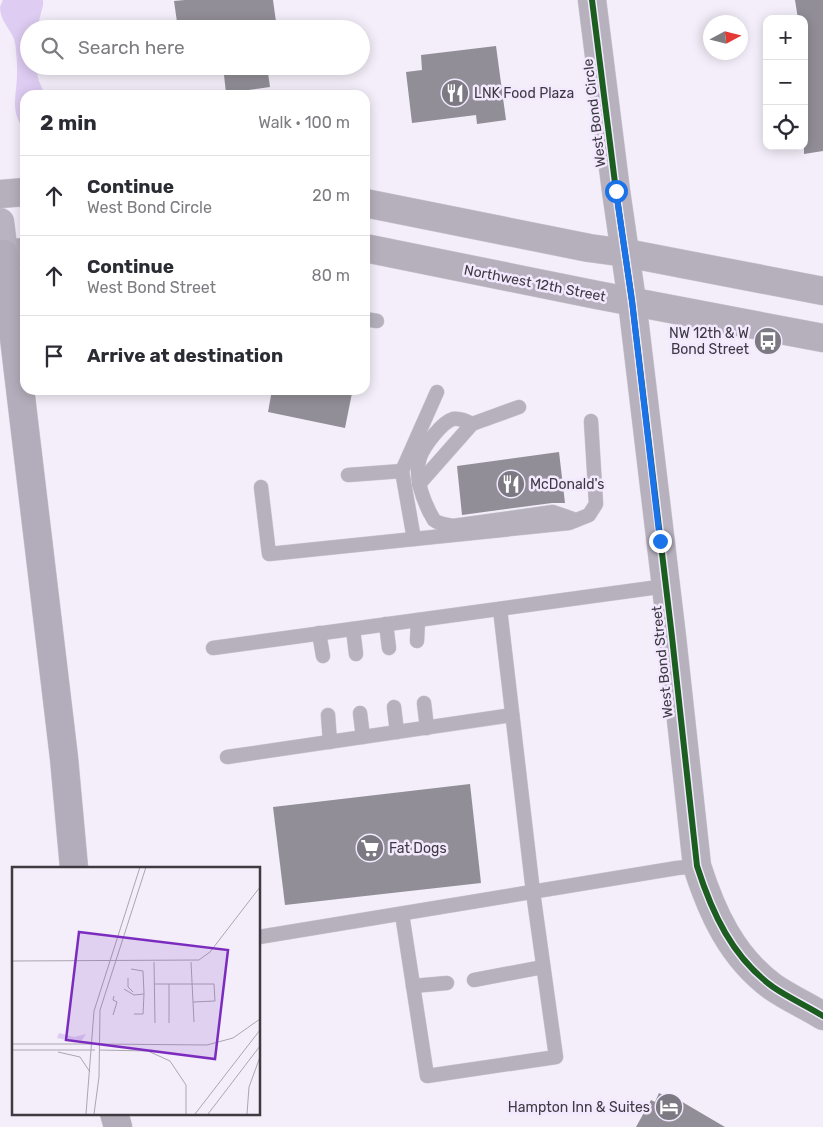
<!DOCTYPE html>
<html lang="en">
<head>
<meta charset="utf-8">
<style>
	body { margin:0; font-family:Rubik,sans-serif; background:#f2f2f3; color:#2b2b33 }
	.controls { position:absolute; right:15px; top:15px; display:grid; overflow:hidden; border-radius:10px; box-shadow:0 2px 12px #0003 }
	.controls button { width:45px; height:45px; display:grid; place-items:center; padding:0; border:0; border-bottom:1px solid #e1e1e2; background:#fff; color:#2b2b33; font:25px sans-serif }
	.compass { position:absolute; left:703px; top:15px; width:45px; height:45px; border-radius:50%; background:#fff; box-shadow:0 2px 12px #0003; rotate:83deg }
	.stop { position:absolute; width:15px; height:15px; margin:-11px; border:4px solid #1a73e8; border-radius:50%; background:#fff }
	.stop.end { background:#1a73e8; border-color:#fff; box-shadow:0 1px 5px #0008 }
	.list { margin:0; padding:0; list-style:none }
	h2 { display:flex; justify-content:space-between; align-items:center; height:65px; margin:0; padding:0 20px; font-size:21px }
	h2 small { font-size:16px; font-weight:400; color:#7c7c81 }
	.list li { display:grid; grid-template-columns:32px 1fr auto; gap:15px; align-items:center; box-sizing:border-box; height:80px; padding:0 20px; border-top:1px solid #e1e1e2 }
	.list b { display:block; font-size:19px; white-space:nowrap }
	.list p { margin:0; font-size:16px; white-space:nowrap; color:#7c7c81 }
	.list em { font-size:16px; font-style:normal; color:#7c7c81 }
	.icon { flex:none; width:28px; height:28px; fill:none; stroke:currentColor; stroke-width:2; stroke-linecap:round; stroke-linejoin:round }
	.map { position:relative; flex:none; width:823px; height:1127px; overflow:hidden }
	.search { position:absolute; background:#fff; box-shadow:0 2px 12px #0003; left:20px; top:20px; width:350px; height:55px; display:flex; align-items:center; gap:12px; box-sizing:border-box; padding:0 18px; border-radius:28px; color:#7c7c81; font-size:19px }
	.panel { position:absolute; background:#fff; box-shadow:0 2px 12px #0003; left:20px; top:90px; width:350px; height:305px; border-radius:15px }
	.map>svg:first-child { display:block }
</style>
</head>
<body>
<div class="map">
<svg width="823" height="1127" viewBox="0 0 823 1127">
	<rect width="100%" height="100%" fill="#f3eef9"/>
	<!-- green -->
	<path fill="#deccf2" d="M3 0H43V5L37 29H29V66H35L39 81 45 95H25V130C9 112 17 95 17 74 17 66 17 58 16 51 16 47 15 43 14 39 10 29 0 20 0 7 1 5 2 2 3 0Z"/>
	<!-- building -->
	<g fill="#928e97">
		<polygon points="185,0 273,0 277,29 178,29 174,1"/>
		<polygon points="795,0 823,0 823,151 804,154 804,19 798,19"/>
		<polygon points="496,46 506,120 477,124 476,115 412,123 406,72 422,70 421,55"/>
		<polygon points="223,66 267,66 270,87 226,93"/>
		<polygon points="272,390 337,390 352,393 345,428 268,412"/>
		<polygon points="559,452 565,503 552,503 462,515 457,466"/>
		<polygon points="470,784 481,883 285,905 273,807"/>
		<polygon points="659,1093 665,1096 667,1093 725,1127 636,1127 651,1100 655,1102"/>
	</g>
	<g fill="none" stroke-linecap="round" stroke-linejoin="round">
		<defs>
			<g id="lane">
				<polyline points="365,319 377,321"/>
				<polyline points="437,392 402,471 414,539 569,523 589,515 596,504 591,421"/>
				<path d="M519 407 472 424C466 421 460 418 453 419 442 422 424 446 420 457 414 475 422 497 430 513 431 514 433 519 434 520 439 524 447 525 453 526L553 512 576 520"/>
				<polyline points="348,475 402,471"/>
				<polyline points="419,484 472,424"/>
				<polyline points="261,487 269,554 414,539"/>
				<polyline points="386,624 389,648"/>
				<polyline points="353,629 356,654"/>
				<polyline points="319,633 323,656"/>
				<polyline points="417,641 418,620"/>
				<polyline points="213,648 666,586"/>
				<polyline points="424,703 427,728"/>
				<polyline points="394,707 397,732"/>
				<polyline points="360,713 363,737"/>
				<polyline points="328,715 330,742"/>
				<polyline points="227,757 512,715"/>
				<polyline points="402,914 427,1076 556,1057 533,892 500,609"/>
				<polyline points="259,937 677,868 697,866"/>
				<polyline points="474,980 543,967"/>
				<polyline points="413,986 447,983"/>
			</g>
			<path id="street" d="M592 0 616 191 632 301 672 637 697 866C712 913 732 957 773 987 789 998 807 1006 823 1016"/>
			<g id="secondary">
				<polyline points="0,194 25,192"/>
				<polyline points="365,203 589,248 626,253 823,291"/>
				<polyline points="365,248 597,295 823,338"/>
				<polyline points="4,254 25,252"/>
			</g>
			<polyline id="primary" points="0,222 4,254 0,255"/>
			<g id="highway">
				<polyline points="4,254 64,758 74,868"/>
				<polyline points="114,1113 118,1127"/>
			</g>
		</defs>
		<!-- lane casing -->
		<use href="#lane" stroke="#cfcbd4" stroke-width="15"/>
		<!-- street casing -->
		<use href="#street" stroke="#cfcbd4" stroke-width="29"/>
		<!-- secondary casing -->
		<use href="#secondary" stroke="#cfcbd4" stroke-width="29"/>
		<!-- primary casing -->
		<use href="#primary" stroke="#cfcbd4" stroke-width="29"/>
		<!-- highway casing -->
		<use href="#highway" stroke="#cfcbd4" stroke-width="29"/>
		<!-- lane -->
		<use href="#lane" stroke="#b6b1bd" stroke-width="14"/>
		<!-- street -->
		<use href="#street" stroke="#b6b1bd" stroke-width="28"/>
		<!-- secondary -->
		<use href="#secondary" stroke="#b6b0bd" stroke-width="28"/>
		<!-- primary -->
		<use href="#primary" stroke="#b9b2c0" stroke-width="28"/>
		<!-- highway -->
		<use href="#highway" stroke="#b3adbb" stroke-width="28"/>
		<defs>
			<path id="cycleway" d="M592 0 616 191 632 301 672 637 697 866C712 913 732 957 773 987 789 998 807 1006 823 1016"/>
		</defs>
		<!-- cycleway casing -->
		<use href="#cycleway" stroke="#f3e9fe" stroke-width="9"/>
		<!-- cycleway -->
		<use href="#cycleway" stroke="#1b5e20" stroke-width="6"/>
	</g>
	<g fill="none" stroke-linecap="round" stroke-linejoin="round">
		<!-- route -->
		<polyline stroke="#1a73e8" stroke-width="6" points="616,191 632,301 660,541"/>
	</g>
	<!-- icons -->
	<defs>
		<symbol id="restaurant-disc" viewBox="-11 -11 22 22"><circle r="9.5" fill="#7d7982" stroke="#f3e9fe"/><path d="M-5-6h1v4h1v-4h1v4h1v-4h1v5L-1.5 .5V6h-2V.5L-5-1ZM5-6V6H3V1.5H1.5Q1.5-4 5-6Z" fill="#fff"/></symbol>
		<symbol id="bus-disc" viewBox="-11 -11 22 22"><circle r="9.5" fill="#7d7982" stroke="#f3e9fe"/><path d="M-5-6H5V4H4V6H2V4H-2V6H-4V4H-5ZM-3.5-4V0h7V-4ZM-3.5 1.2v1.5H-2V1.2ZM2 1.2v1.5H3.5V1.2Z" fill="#fff"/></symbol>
		<symbol id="supermarket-disc" viewBox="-11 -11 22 22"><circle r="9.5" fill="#7d7982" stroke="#f3e9fe"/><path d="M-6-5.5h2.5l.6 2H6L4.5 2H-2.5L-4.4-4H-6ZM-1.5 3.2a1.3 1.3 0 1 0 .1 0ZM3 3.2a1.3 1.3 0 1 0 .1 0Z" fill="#fff"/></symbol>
		<symbol id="hotel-disc" viewBox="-11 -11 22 22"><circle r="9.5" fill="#7d7982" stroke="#f3e9fe"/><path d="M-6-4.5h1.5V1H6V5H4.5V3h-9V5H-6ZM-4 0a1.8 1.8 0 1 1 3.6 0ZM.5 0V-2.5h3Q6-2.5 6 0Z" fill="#fff"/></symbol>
	</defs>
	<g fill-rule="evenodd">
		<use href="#restaurant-disc" x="439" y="77" width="32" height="32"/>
		<use href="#bus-disc" x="752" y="325" width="32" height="32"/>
		<use href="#restaurant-disc" x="495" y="468" width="32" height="32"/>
		<use href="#supermarket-disc" x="354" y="832" width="32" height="32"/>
		<use href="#hotel-disc" x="653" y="1091" width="32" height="32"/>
	</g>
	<g text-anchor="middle" stroke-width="5" stroke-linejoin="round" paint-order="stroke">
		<!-- poi labels -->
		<g font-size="14" fill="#3d3a42" stroke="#f3e9fe" text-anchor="start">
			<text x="474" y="98">LNK Food Plaza</text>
			<text x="749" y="338" text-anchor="end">NW 12th &amp; W<tspan x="749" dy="16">Bond Street</tspan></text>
			<text x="530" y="489">McDonald's</text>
			<text x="389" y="853">Fat Dogs</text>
			<text x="650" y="1112" text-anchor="end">Hampton Inn &amp; Suites</text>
		</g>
		<!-- street labels -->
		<g font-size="14" fill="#3d3a42" stroke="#f3e9fe">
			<text transform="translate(594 113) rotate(-97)" y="5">West Bond Circle</text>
			<text transform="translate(535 283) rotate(11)" y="5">Northwest 12th Street</text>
			<text transform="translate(662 662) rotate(-96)" y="5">West Bond Street</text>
		</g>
	</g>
	<!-- overview -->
	<g transform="translate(12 867)">
		<rect width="248" height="248" fill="#f3eef9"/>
		<path d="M47 166 62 170 74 167 70 173H55L45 171Z" fill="#deccf2"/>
		<path fill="none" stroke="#aaa6b0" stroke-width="1" d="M0 94 187 93 198 85 248 20M142 95 143 156M179 95 182 155M116 111V120L121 125M142 117H202L203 134 181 135M157 117V156M112 122 122 128 132 127 131 104 119 102M122 147H131L132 127M101 148 105 135 101 133 102 129M0 177H83M87 177 195 178 221 171 248 152M0 183H83M87 183 136 184 158 194 174 218V247M46 185 68 190 78 205M74 247 82 144 128 0M82 247 87 210 88 143 134 0M183 247 248 163M196 247 248 179M235 247 237 220 248 190"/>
		<path fill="#7b2cbf" fill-opacity="0.15" stroke="#7b2cbf" stroke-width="2.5" d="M67 65 216 83 203 192 54 173Z"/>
		<rect width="248" height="248" fill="none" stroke="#3d3a42" stroke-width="2.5"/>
	</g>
</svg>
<div class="controls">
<button>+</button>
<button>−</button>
<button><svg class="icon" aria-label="locate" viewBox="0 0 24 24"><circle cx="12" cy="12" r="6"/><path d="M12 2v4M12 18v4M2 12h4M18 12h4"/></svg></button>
</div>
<svg class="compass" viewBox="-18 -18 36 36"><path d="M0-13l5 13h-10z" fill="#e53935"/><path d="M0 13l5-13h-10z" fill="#7c7c81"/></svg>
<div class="stop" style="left:616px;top:191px"></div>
<div class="stop end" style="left:660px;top:541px"></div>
<div class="search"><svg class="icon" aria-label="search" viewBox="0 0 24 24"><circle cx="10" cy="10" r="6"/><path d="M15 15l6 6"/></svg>Search here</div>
<section class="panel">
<h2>2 min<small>Walk · 100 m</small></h2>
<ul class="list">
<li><svg class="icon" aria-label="ahead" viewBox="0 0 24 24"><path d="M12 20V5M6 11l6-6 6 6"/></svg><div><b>Continue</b><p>West Bond Circle</p></div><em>20 m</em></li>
<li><svg class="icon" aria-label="ahead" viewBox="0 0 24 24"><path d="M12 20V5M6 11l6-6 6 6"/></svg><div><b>Continue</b><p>West Bond Street</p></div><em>80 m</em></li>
<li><svg class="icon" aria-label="arrive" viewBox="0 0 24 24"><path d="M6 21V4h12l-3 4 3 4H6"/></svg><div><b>Arrive at destination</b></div></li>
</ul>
</section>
</div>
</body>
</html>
